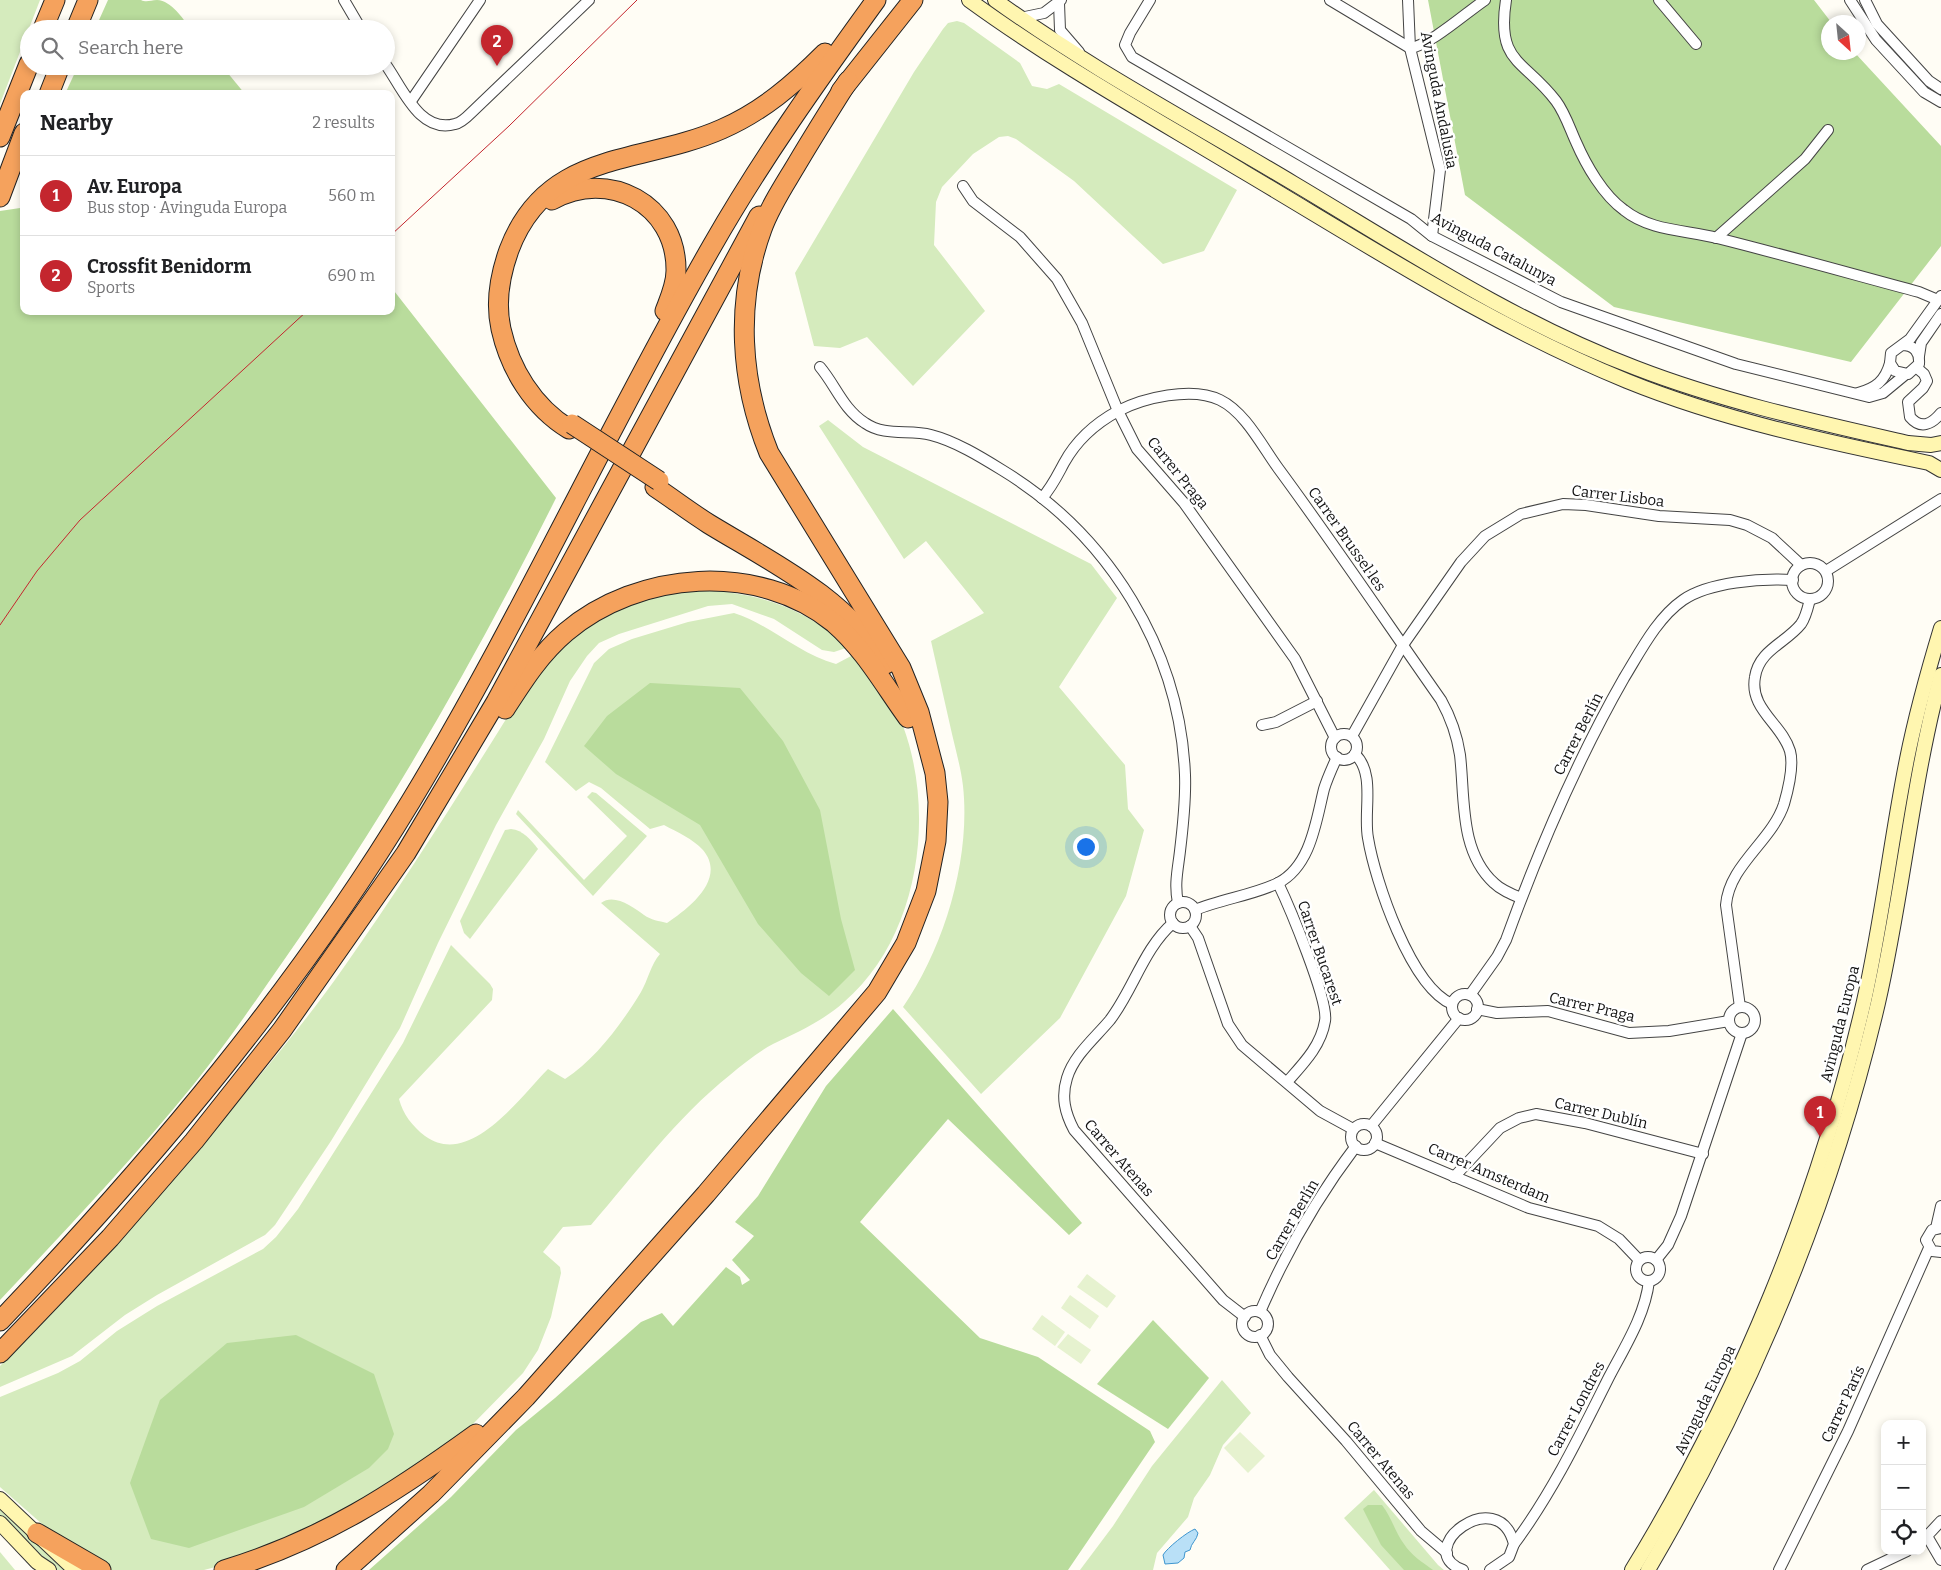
<!DOCTYPE html>
<html lang="en">
<head>
<meta charset="utf-8">
<style>
	body { margin:0; font-family:Bitter,serif; background:#f6f6f6; color:#202124 }
	.controls { position:absolute; right:15px; bottom:15px; display:grid; overflow:hidden; border-radius:10px; box-shadow:0 2px 8px #0003 }
	.controls button { width:45px; height:45px; display:grid; place-items:center; padding:0; border:0; border-bottom:1px solid #e0e0e0; background:#fff; color:#202124; font:25px sans-serif }
	.compass { position:absolute; left:1821px; top:15px; width:45px; height:45px; border-radius:50%; background:#fff; box-shadow:0 2px 8px #0003; rotate:153deg }
	.you { position:absolute; left:1085px; top:846px; width:18px; height:18px; margin:-12px; border:4px solid #fff; border-radius:50%; background:#1a73e8; box-shadow:0 0 0 8px #1a73e833 }
	.badge { display:grid; place-items:center; width:32px; height:32px; border-radius:50%; background:#c4262e; color:#fff; font-size:16px; font-weight:700 }
	.pin { position:absolute; translate:-50% -41px; filter:drop-shadow(0 1px 2px #0008) }
	.pin::after { content:''; position:absolute; top:26px; width:18px; height:15px; background:inherit; clip-path:polygon(0 0,100% 0,50% 100%) }
	.list { margin:0; padding:0; list-style:none }
	h2 { display:flex; justify-content:space-between; align-items:center; height:65px; margin:0; padding:0 20px; font-size:21px }
	h2 small { font-size:16px; font-weight:400; color:#757577 }
	.list li { display:grid; grid-template-columns:32px 1fr auto; gap:15px; align-items:center; box-sizing:border-box; height:80px; padding:0 20px; border-top:1px solid #e0e0e0 }
	.list b { display:block; font-size:19px; white-space:nowrap }
	.list p { margin:0; font-size:16px; white-space:nowrap; color:#757577 }
	.list em { font-size:16px; font-style:normal; color:#757577 }
	.icon { flex:none; width:28px; height:28px; fill:none; stroke:currentColor; stroke-width:2; stroke-linecap:round; stroke-linejoin:round }
	.map { position:relative; flex:none; width:1941px; height:1570px; overflow:hidden }
	.search { position:absolute; background:#fff; box-shadow:0 2px 8px #0003; left:20px; top:20px; width:375px; height:55px; display:flex; align-items:center; gap:12px; box-sizing:border-box; padding:0 18px; border-radius:28px; color:#757577; font-size:19px }
	.panel { position:absolute; background:#fff; box-shadow:0 2px 8px #0003; left:20px; top:90px; width:375px; height:225px; border-radius:10px }
	.map>svg:first-child { display:block }
</style>
</head>
<body>
<div class="map">
<svg width="1941" height="1570" viewBox="0 0 1941 1570">
	<rect width="100%" height="100%" fill="#fffdf5"/>
	<!-- green -->
	<g fill="#d5ebbd">
		<polygon points="0,0 40,0 0,104"/>
		<polygon points="957,21 964,23 1020,63 1032,86 1047,89 1059,84 1237,190 1204,251 1163,264 1074,181 1016,139 1008,136 999,137 973,154 942,187 936,202 934,245 985,311 913,386 867,337 840,348 814,346 795,273 914,72 943,29 948,23"/>
		<path d="M828 420 863 447 1091 564 1117 598 1059 687 1125 765 1128 809 1144 830 1126 896 1060 1018 981 1094 903 1007C944 948 971 859 963 786 961 769 956 751 952 734 945 703 938 672 931 641L984 613 926 541 904 559 819 426Z"/>
		<path d="M704 590C764 594 803 608 849 647L834 652 822 650 774 619 732 604 708 606 619 634 599 643 587 656 570 681 544 739 496 825 438 943 400 1028 331 1141 275 1225 265 1235 157 1295 125 1315 72 1356 0 1387V1366C73 1295 140 1217 206 1139 254 1083 302 1027 344 967 408 876 467 782 526 687 575 623 622 596 704 590Z"/>
		<path d="M734 613C771 625 799 654 836 664L853 655C872 677 892 698 903 726 936 815 919 938 844 1002 823 1021 798 1032 773 1044 758 1052 743 1064 730 1075 677 1117 635 1174 591 1225L563 1227 543 1252 560 1267 561 1273 551 1317 538 1350 523 1373 469 1428 357 1509 238 1561 204 1570H111L58 1538 0 1487V1397L58 1373 80 1361 117 1331 157 1306 263 1249 276 1237 298 1209 403 1043 451 945 490 984 493 989 492 1000 399 1099C403 1114 412 1126 425 1136 470 1169 520 1097 548 1069L565 1079C596 1059 622 1023 641 992 648 980 651 964 660 954L601 903C614 893 633 907 644 915 651 920 659 921 667 923 689 908 727 879 703 850 693 839 677 832 664 825L650 829 601 788 589 782 576 791 545 762 594 663 609 649 632 639 688 622Z"/>
		<polygon points="592,792 596,793 647,836 593,896 516,814 518,810 584,880 627,836 587,797"/>
		<path d="M511 829C523 830 531 840 538 849L470 939 464 933 460 921 505 830Z"/>
		<polygon points="1222,1380 1251,1413 1223,1445 1210,1475 1194,1498 1188,1517 1157,1553 1153,1570 1080,1570 1113,1526 1152,1466"/>
		<polygon points="1374,1490 1438,1565 1444,1570 1390,1570 1344,1518"/>
		<polygon points="0,1507 68,1570 57,1570 0,1516"/>
		<polygon points="0,1552 15,1570 0,1570"/>
	</g>
	<!-- forest -->
	<g fill="#b9dc9c">
		<path d="M108 0H141C147 3 150 0 157 0 172 1 182 18 191 29H95Z"/>
		<polygon points="1428,0 1814,0 1831,22 1828,22 1828,52 1855,53 1941,146 1941,246 1851,362 1614,307 1465,195"/>
		<polygon points="78,66 222,66 245,94 65,94"/>
		<path d="M24 198V311H391V287L556 498C476 659 387 813 284 960 255 1002 226 1044 194 1084 133 1159 66 1230 0 1300V211L20 208Z"/>
		<polygon points="650,683 740,688 783,741 820,810 841,919 855,970 829,996 801,973 758,924 700,825 616,774 584,746 607,716"/>
		<polygon points="893,1009 1082,1223 1069,1235 948,1119 860,1222 980,1338 1038,1357 1150,1431 1155,1442 1068,1570 369,1570 451,1497 516,1430 555,1398 641,1322 662,1313 673,1326 726,1267 740,1277 742,1285 750,1280 732,1260 754,1236 735,1222 758,1196 826,1086"/>
		<polygon points="1153,1320 1209,1378 1168,1429 1097,1384"/>
		<polygon points="296,1335 374,1374 394,1434 388,1449 369,1468 304,1507 189,1548 151,1539 130,1483 160,1400 227,1343"/>
		<path d="M1368 1505H1382C1392 1518 1395 1532 1404 1544 1411 1555 1422 1562 1433 1570H1404L1381 1545 1363 1509Z"/>
	</g>
	<!-- pitch -->
	<g fill="#e6f2cf">
		<polygon points="1087,1274 1116,1296 1107,1308 1077,1287"/>
		<polygon points="1070,1295 1099,1316 1090,1329 1061,1308"/>
		<polygon points="1042,1315 1065,1332 1055,1346 1032,1329"/>
		<polygon points="1068,1334 1091,1350 1081,1364 1057,1347"/>
		<polygon points="1240,1432 1265,1456 1248,1473 1224,1448"/>
	</g>
	<!-- water -->
	<path fill="#b9e0f7" stroke="#3f96cf" d="M1195 1529 1198 1533C1197 1540 1191 1543 1190 1550L1185 1552 1184 1558 1178 1563 1165 1564 1163 1555C1167 1548 1187 1532 1195 1529Z"/>
	<g fill="none" stroke-linecap="round" stroke-linejoin="round">
		<defs>
			<g id="street">
				<polyline points="344,0 361,29"/>
				<polyline points="1150,0 1130,33 1125,45 1132,57 1411,219 1432,236 1561,302 1736,364 1869,397 1883,393 1906,374"/>
				<path d="M1330 0 1410 48C1429 46 1467 12 1485 0"/>
				<polyline points="1408,0 1410,48 1440,170 1432,236"/>
				<path d="M1506 0C1496 64 1524 59 1556 101 1565 113 1570 129 1576 142 1586 165 1603 195 1624 210 1650 231 1686 230 1717 238 1785 255 1852 274 1919 292L1938 300"/>
				<polyline points="1659,0 1696,44"/>
				<polyline points="1850,0 1876,40 1924,92 1941,102"/>
				<polyline points="1865,0 1877,24 1929,81 1941,89"/>
				<polyline points="1059,3 1060,30 1079,52"/>
				<polyline points="1020,18 1044,13 1061,0"/>
				<path d="M386 65C403 89 420 134 455 124 461 123 467 117 471 113L589 0"/>
				<polyline points="411,101 480,0"/>
				<polyline points="963,186 973,201 1020,237 1057,279 1082,323 1118,411 1137,449 1184,503 1295,659 1335,738"/>
				<polyline points="1716,238 1805,159 1828,130"/>
				<path d="M1902 345C1914 345 1920 352 1919 364L1908 374 1895 371 1890 363 1891 353 1910 339 1941 296"/>
				<polyline points="1919,356 1921,343 1941,314"/>
				<path d="M820 367C836 386 843 409 865 423 885 437 909 429 931 435 955 441 981 457 1002 470 1109 535 1180 650 1185 775 1186 800 1183 826 1180 851 1178 869 1174 884 1178 903"/>
				<path d="M1917 368 1924 374 1927 381 1923 388 1908 402 1910 417C1921 430 1932 424 1941 413"/>
				<path d="M1858 393C1876 388 1885 381 1890 363"/>
				<path d="M1042 498C1052 487 1057 476 1064 463 1076 441 1096 423 1118 411 1143 398 1192 386 1220 400 1245 412 1262 446 1278 468 1334 544 1387 623 1441 700 1451 718 1457 735 1460 755 1465 797 1459 851 1494 883 1501 890 1511 894 1521 898"/>
				<circle cx="1810" cy="581" r="18"/>
				<polyline points="1826,571 1941,499"/>
				<polyline points="1262,725 1276,722 1317,701"/>
				<circle cx="1344" cy="747" r="13"/>
				<polyline points="1352,736 1403,645 1461,562 1485,536 1521,514 1563,504 1586,505 1659,516 1730,520 1747,525 1772,538 1801,565"/>
				<path d="M1355 754C1376 774 1363 812 1368 838 1375 881 1411 987 1452 1004"/>
				<path d="M1278 883C1289 906 1329 1001 1325 1021 1321 1046 1303 1064 1287 1082"/>
				<circle cx="1183" cy="915" r="13"/>
				<path d="M1195 910C1221 899 1254 895 1278 883 1311 866 1316 821 1324 789 1327 779 1332 768 1337 757"/>
				<path d="M1173 923C1144 948 1133 990 1110 1020 1095 1038 1074 1055 1067 1078 1061 1097 1065 1113 1074 1130L1223 1300 1245 1317"/>
				<polyline points="1190,926 1198,938 1228,1024 1242,1045 1320,1111 1353,1129"/>
				<circle cx="1465" cy="1007" r="13"/>
				<path d="M1470 995 1497 957 1506 940C1539 849 1576 762 1624 678 1640 652 1657 618 1683 600 1709 582 1761 578 1793 580"/>
				<circle cx="1742" cy="1020" r="13"/>
				<path d="M1740 1007 1726 905C1729 865 1772 841 1784 804 1788 790 1794 765 1790 751 1782 724 1749 709 1755 677 1759 650 1786 643 1801 624 1806 617 1808 607 1810 599"/>
				<polyline points="1477,1009 1497,1013 1548,1011 1629,1033 1669,1031 1729,1021"/>
				<circle cx="1364" cy="1137" r="13"/>
				<polyline points="1371,1126 1459,1018"/>
				<polyline points="1375,1143 1529,1208 1598,1226 1619,1239 1639,1260"/>
				<polyline points="1454,1177 1500,1128 1519,1118 1536,1114 1585,1123 1703,1154"/>
				<polyline points="1936,1228 1941,1206"/>
				<polyline points="1941,1228 1932,1230 1926,1240 1932,1251 1941,1252"/>
				<circle cx="1648" cy="1269" r="12"/>
				<polyline points="1656,1260 1668,1245 1681,1216 1742,1033"/>
				<circle cx="1255" cy="1324" r="13"/>
				<path d="M1260 1312C1285 1254 1318 1196 1356 1146"/>
				<polyline points="1260,1335 1270,1355 1288,1377 1346,1441 1421,1531 1447,1553"/>
				<polyline points="1941,1521 1927,1536 1941,1560"/>
				<path d="M1514 1544C1552 1493 1580 1435 1608 1379 1624 1348 1645 1316 1649 1281"/>
				<path d="M1463 1570C1410 1551 1498 1481 1514 1544L1509 1557 1490 1570"/>
				<polyline points="1779,1570 1848,1431 1929,1248"/>
				<polyline points="1867,1570 1907,1551"/>
			</g>
			<g id="secondary">
				<path d="M969 0C1057 64 1151 116 1244 172 1369 246 1492 326 1627 381 1723 420 1827 442 1929 463L1941 470"/>
				<path d="M995 0C1089 68 1193 123 1293 183 1404 249 1514 322 1636 368 1724 402 1816 422 1908 443L1931 445 1941 443"/>
				<polyline points="0,1499 75,1570"/>
				<polyline points="0,1523 37,1562 49,1570"/>
				<path d="M1632 1570C1739 1395 1818 1201 1864 1001 1882 921 1891 839 1907 759 1916 714 1928 671 1941 628"/>
				<path d="M1648 1570C1752 1393 1831 1203 1878 1003 1903 894 1912 783 1941 675"/>
			</g>
			<g id="highway">
				<polyline points="43,29 55,0"/>
				<polyline points="76,29 88,0"/>
				<polyline points="841,91 913,0"/>
				<polyline points="49,94 60,66"/>
				<polyline points="0,137 29,64"/>
				<polyline points="0,197 24,133"/>
				<path d="M552 200C608 168 677 204 676 271 676 285 670 298 665 311"/>
				<path d="M569 429C533 407 510 369 501 329 495 302 500 275 509 250 547 149 641 165 722 129 763 111 794 84 825 53"/>
				<path d="M655 487C673 499 690 512 709 524 773 563 845 597 886 664"/>
				<path d="M505 709C523 681 540 654 566 632 638 571 758 561 834 623 865 650 884 685 908 718"/>
				<path d="M0 1321C153 1160 296 991 411 801 520 621 607 429 712 246 761 160 818 80 876 0"/>
				<polyline points="0,1353 110,1238 194,1141 282,1030 406,853 496,702 759,216"/>
				<polyline points="37,1533 101,1570"/>
				<path d="M224 1570C323 1540 393 1494 476 1434"/>
				<path d="M346 1570 431 1494 526 1397 706 1194 877 992 906 943 926 891 936 841 938 802 935 773 919 712 901 668 769 453C740 381 735 303 762 229 770 206 785 184 798 162 814 135 831 108 848 81"/>
			</g>
		</defs>
		<!-- street casing -->
		<use href="#street" stroke="#444" stroke-width="12"/>
		<!-- secondary casing -->
		<use href="#secondary" stroke="#333" stroke-width="16"/>
		<!-- highway casing -->
		<use href="#highway" stroke="#222" stroke-width="21"/>
		<!-- street -->
		<use href="#street" stroke="#fff" stroke-width="10"/>
		<!-- secondary -->
		<use href="#secondary" stroke="#fff6b0" stroke-width="14"/>
		<!-- highway -->
		<use href="#highway" stroke="#f5a25d" stroke-width="19"/>
		<!-- tram -->
		<g stroke="#c4262e" stroke-width="1">
			<polyline points="391,235 509,126 637,0"/>
			<polyline points="0,625 37,571 80,520 307,311"/>
		</g>
		<defs>
			<polyline id="highway-bridge" points="572,424 659,481"/>
		</defs>
		<!-- highway-bridge casing -->
		<use href="#highway-bridge" stroke="#222" stroke-width="21" stroke-linecap="butt"/>
		<!-- highway-bridge -->
		<use href="#highway-bridge" stroke="#f5a25d" stroke-width="19"/>
	</g>
	<g text-anchor="middle" stroke-width="5" stroke-linejoin="round" paint-order="stroke">
		<!-- street labels -->
		<g font-size="15" fill="#111" stroke="#fff">
			<text transform="translate(1439 100) rotate(79)" y="5">Avinguda Andalusia</text>
			<text transform="translate(1494 249) rotate(28)" y="5">Avinguda Catalunya</text>
			<text transform="translate(1178 473) rotate(51)" y="5">Carrer Praga</text>
			<text transform="translate(1618 496) rotate(7)" y="5">Carrer Lisboa</text>
			<text transform="translate(1347 539) rotate(55)" y="5">Carrer Brussel·les</text>
			<text transform="translate(1578 734) rotate(-63)" y="5">Carrer Berlín</text>
			<text transform="translate(1320 953) rotate(71)" y="5">Carrer Bucarest</text>
			<text transform="translate(1592 1007) rotate(13)" y="5">Carrer Praga</text>
			<text transform="translate(1840 1024) rotate(-76)" y="5">Avinguda Europa</text>
			<text transform="translate(1601 1113) rotate(13)" y="5">Carrer Dublín</text>
			<text transform="translate(1119 1158) rotate(49)" y="5">Carrer Atenas</text>
			<text transform="translate(1489 1173) rotate(23)" y="5">Carrer Amsterdam</text>
			<text transform="translate(1292 1220) rotate(-60)" y="5">Carrer Berlín</text>
			<text transform="translate(1705 1400) rotate(-64)" y="5">Avinguda Europa</text>
			<text transform="translate(1843 1404) rotate(-65)" y="5">Carrer París</text>
			<text transform="translate(1576 1409) rotate(-62)" y="5">Carrer Londres</text>
			<text transform="translate(1381 1460) rotate(50)" y="5">Carrer Atenas</text>
		</g>
	</g>
</svg>
<div class="controls">
<button>+</button>
<button>−</button>
<button><svg class="icon" aria-label="locate" viewBox="0 0 24 24"><circle cx="12" cy="12" r="6"/><path d="M12 2v4M12 18v4M2 12h4M18 12h4"/></svg></button>
</div>
<svg class="compass" viewBox="-18 -18 36 36"><path d="M0-13l5 13h-10z" fill="#e53935"/><path d="M0 13l5-13h-10z" fill="#757577"/></svg>
<div class="you"></div>
<div class="pin badge" style="left:1820px;top:1137px">1</div>
<div class="pin badge" style="left:497px;top:66px">2</div>
<div class="search"><svg class="icon" aria-label="search" viewBox="0 0 24 24"><circle cx="10" cy="10" r="6"/><path d="M15 15l6 6"/></svg>Search here</div>
<section class="panel">
<h2>Nearby<small>2 results</small></h2>
<ul class="list">
<li><span class="badge">1</span><div><b>Av. Europa</b><p>Bus stop · Avinguda Europa</p></div><em>560 m</em></li>
<li><span class="badge">2</span><div><b>Crossfit Benidorm</b><p>Sports</p></div><em>690 m</em></li>
</ul>
</section>
</div>
</body>
</html>
